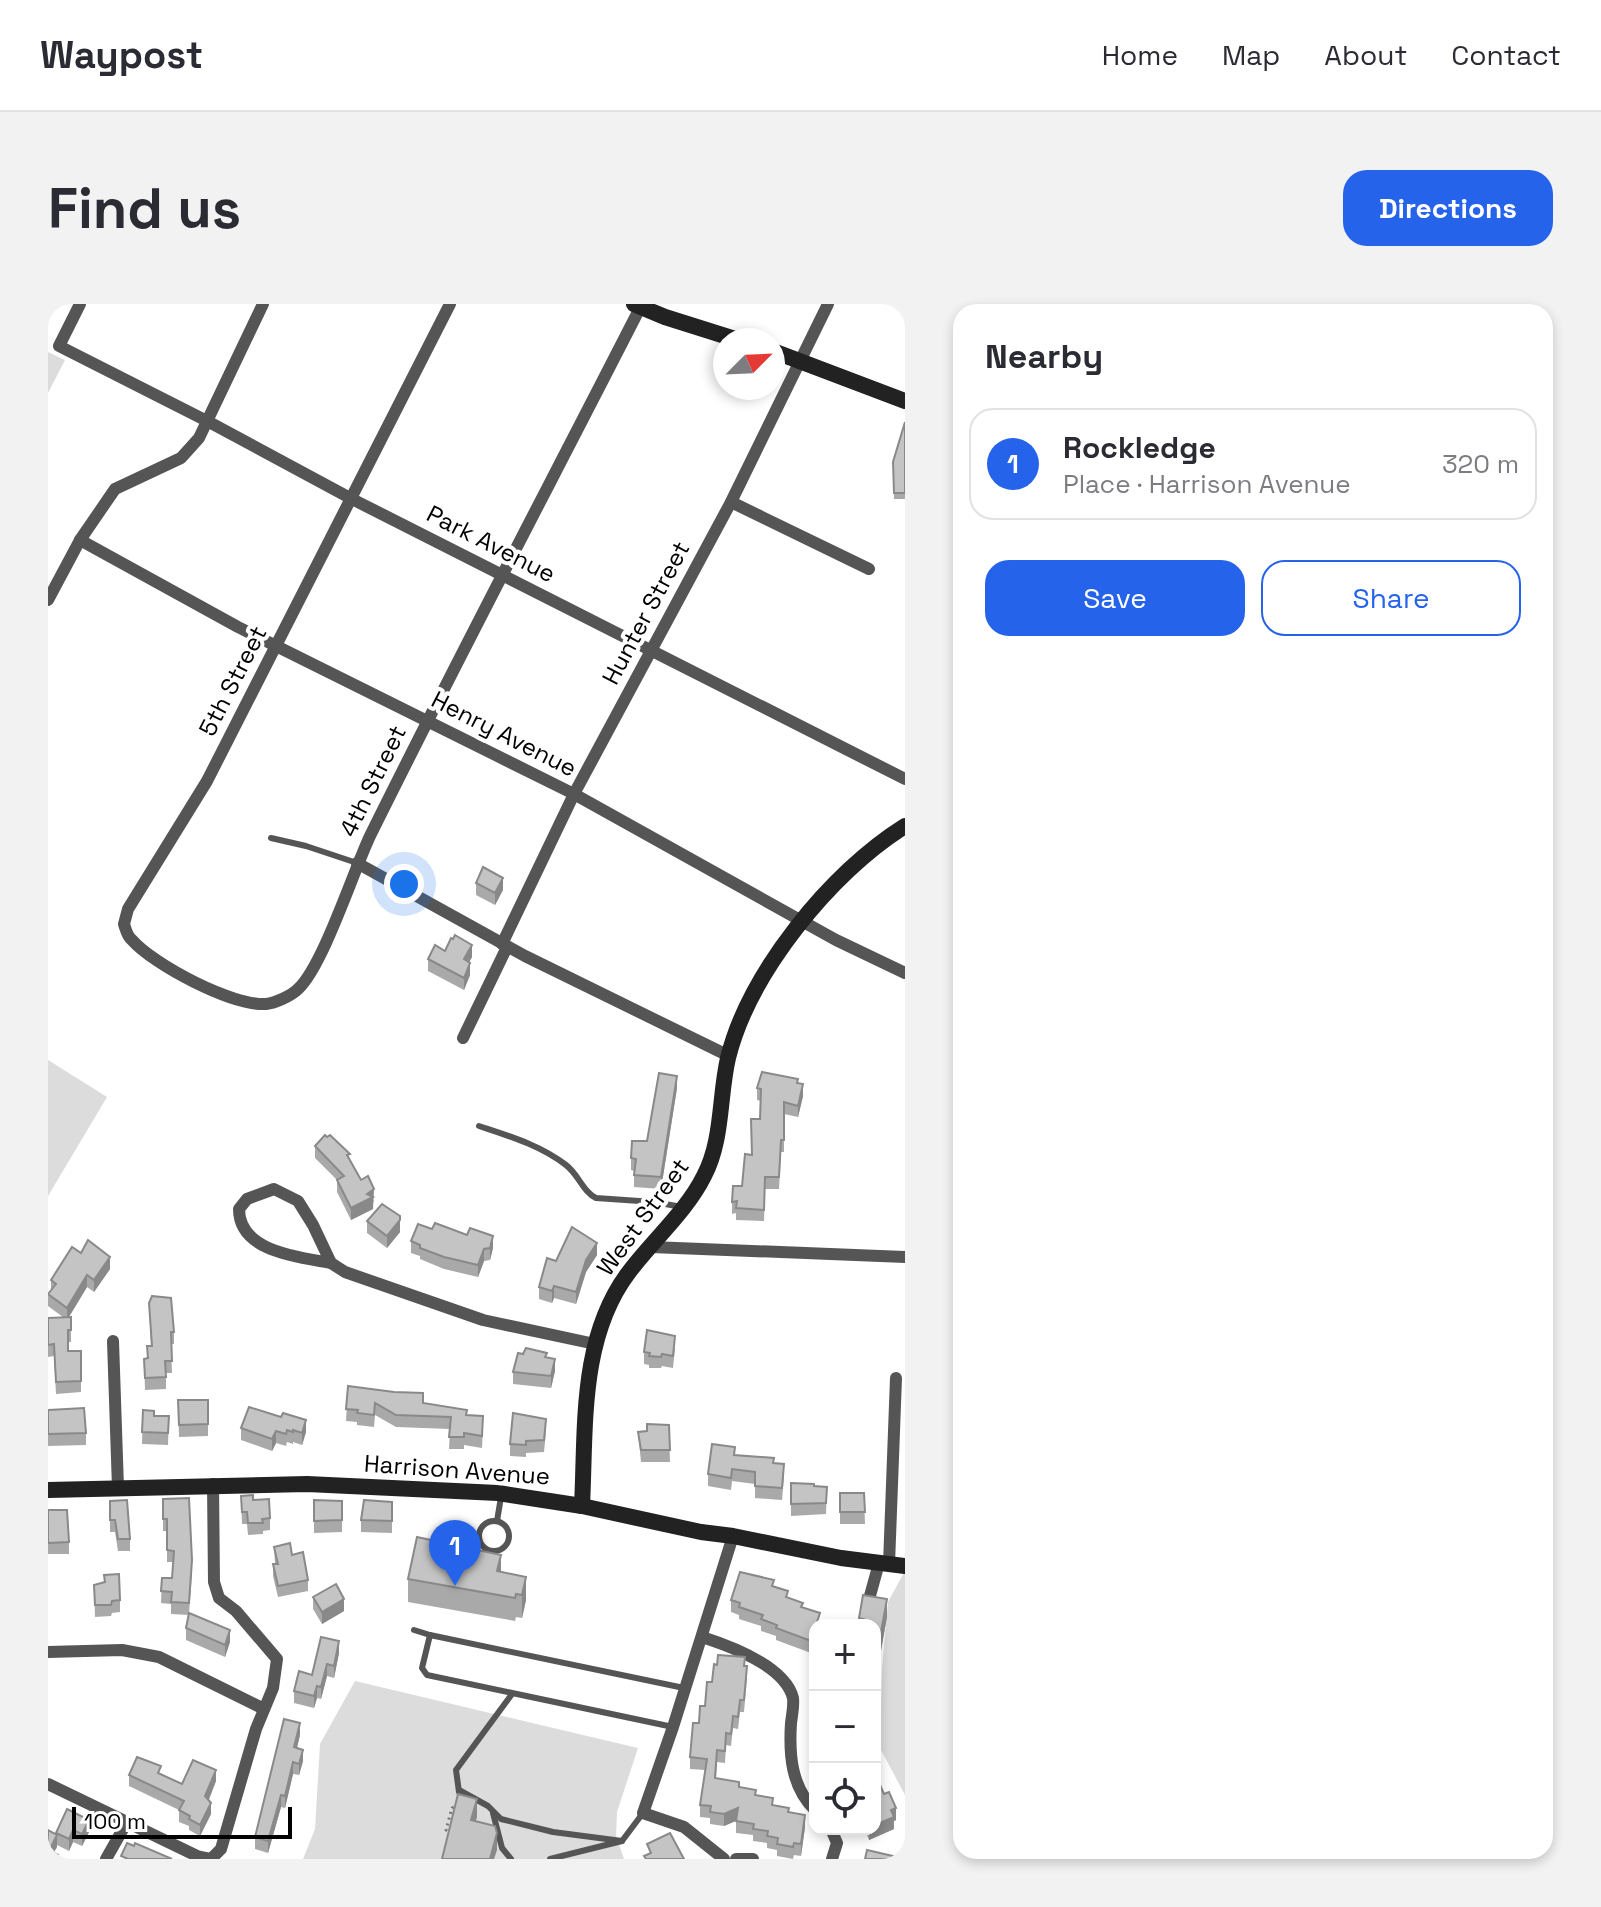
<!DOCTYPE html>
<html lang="en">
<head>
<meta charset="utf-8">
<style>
	body { margin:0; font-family:"Space Grotesk",sans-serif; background:#f2f2f3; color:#2b2b33 }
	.controls { position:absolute; right:24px; bottom:24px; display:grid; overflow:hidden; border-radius:16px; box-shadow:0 4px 12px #0003 }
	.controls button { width:72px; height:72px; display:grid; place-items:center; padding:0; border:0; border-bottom:2px solid #e1e1e2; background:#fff; color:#2b2b33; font:40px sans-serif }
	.compass { position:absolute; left:665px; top:24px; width:72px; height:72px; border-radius:50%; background:#fff; box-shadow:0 4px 12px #0003; rotate:66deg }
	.scale { position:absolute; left:24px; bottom:20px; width:220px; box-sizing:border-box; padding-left:8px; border:4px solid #000; border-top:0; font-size:22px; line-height:28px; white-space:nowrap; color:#000; -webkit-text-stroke:6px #fff; paint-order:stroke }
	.you { position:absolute; left:356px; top:580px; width:28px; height:28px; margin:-20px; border:6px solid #fff; border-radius:50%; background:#1a73e8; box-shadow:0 0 0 12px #1a73e833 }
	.badge { display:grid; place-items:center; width:52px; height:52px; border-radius:50%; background:#2563eb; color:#fff; font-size:26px; font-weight:700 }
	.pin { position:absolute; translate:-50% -66px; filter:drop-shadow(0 2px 4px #0008) }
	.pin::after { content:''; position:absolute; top:42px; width:28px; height:24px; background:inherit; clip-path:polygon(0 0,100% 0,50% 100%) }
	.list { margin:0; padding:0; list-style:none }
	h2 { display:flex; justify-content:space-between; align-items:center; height:104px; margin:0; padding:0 32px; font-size:34px }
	h2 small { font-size:26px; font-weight:400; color:#7c7c81 }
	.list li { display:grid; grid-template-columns:52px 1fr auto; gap:24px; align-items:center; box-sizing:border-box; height:112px; margin:0 16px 16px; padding:0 16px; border:2px solid #e1e1e2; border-radius:24px }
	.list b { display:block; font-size:30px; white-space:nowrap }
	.list p { margin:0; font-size:26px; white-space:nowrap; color:#7c7c81 }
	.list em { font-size:26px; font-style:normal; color:#7c7c81 }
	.actions { display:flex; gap:16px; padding:24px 32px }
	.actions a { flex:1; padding:18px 0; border:2px solid #2563eb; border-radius:24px; text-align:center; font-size:28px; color:#2563eb }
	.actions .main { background:#2563eb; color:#fff }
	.icon { flex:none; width:44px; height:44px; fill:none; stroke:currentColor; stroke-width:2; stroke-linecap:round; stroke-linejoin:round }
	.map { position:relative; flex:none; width:857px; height:1555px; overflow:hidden; border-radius:24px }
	header { display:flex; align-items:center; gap:48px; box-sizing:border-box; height:112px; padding:0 40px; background:#fff; border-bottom:2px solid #e1e1e2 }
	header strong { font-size:38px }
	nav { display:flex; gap:44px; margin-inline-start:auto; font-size:28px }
	.intro { display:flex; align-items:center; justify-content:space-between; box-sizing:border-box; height:192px; padding:0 48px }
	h1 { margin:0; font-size:56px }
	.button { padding:20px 36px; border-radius:24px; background:#2563eb; color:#fff; font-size:28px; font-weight:700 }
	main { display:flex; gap:48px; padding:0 48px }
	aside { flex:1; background:#fff; border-radius:24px; box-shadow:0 4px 12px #0003 }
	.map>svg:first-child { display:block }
</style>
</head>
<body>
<header>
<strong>Waypost</strong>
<nav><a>Home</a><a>Map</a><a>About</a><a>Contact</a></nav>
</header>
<div class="intro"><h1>Find us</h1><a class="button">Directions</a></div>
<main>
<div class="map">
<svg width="857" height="1555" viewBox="0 0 857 1555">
	<rect width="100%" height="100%" fill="#fff"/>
	<!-- green -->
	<g fill="#dcdcdc">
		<polygon points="0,48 17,56 0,89"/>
		<polygon points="0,756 59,793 0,892"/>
		<polygon points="857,1267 857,1491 832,1444 834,1365 840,1298"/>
		<polygon points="307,1377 590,1444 569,1508 568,1532 576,1555 255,1555 267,1525 272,1440"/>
	</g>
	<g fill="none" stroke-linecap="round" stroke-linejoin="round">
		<!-- path -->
		<polyline stroke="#777" stroke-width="3" stroke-dasharray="2 4" stroke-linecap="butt" points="405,1528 398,1526 404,1504 410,1501"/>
		<!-- lane -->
		<g stroke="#555" stroke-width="6">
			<polyline points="223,534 258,542 309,559"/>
			<path d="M431 822C461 832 492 841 518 861 531 871 535 888 548 894L606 898 634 903"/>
			<circle cx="446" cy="1232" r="15"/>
			<polyline points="449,1217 453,1193"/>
			<polyline points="366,1326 382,1331"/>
			<polyline points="625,1423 379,1371 374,1364 382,1331 636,1384"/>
			<polyline points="411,1486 440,1502 453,1515 505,1528 574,1537"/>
			<polyline points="411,1488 408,1466 464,1390"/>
			<polyline points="445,1509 454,1544 463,1555"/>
			<polyline points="502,1555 574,1537 595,1509"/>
		</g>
		<!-- street -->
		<g stroke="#555" stroke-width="12">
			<polyline points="32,0 11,42 161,118 304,195 857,475"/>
			<path d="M402 0 159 477 80 605 76 620C78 626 79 632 84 636 106 661 184 702 218 700 227 699 243 692 250 685 275 662 305 568 322 532 410 354 503 178 594 0"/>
			<polyline points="683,198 821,265"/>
			<polyline points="32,236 190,323 526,490 788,636 857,669"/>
			<polyline points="0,296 32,236 67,185 133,154 151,134 215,0"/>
			<polyline points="309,559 477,652 681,752"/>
			<polyline points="454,640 526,490 683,198 780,0"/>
			<polyline points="415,734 459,643"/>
			<path d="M226 885 250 897 265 921 283 959C251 953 191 948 191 905L199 895Z"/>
			<polyline points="603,943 857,953"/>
			<polyline points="283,959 297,968 435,1016 547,1040"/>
			<polyline points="65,1037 70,1184"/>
			<polyline points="841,1260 848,1074"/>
			<polyline points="820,1299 831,1259"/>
			<path d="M654 1333C682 1342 737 1362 745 1394 746 1401 744 1411 743 1419 741 1450 743 1483 767 1506"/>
			<polyline points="0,1348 74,1346 111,1353 216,1405"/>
			<polyline points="0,1480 149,1552 163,1555 173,1545 208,1425 225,1384 229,1355 188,1307 171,1294 166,1278 165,1180"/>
			<polyline points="783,1525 789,1539 784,1555"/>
			<polyline points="58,1555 79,1518"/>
			<polyline points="676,1555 636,1523 595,1509 625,1423 685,1232"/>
			<polyline points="688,1555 705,1555"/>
		</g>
		<!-- secondary -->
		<g stroke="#222" stroke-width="16">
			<polyline points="586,0 617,13 690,36"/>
			<polyline points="725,47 857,97"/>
			<polyline points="0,1186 259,1180 450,1189 534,1202 653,1228 685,1232 793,1254 857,1262"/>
			<path d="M534 1202C538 1123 531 1034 581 968 605 936 638 908 656 872 675 836 671 793 680 754 701 669 783 568 857 522"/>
		</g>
	</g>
	<!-- wall -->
	<g fill="#a9a9a9">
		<polygon points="857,118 857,195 846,195 845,158"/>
		<polygon points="428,579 455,586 447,601 428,591"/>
		<polygon points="397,647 424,653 421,658 422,671 416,686 380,667 380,655"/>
		<polygon points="750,779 755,792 750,813 736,810 736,848 733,848 731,885 717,885 716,917 688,916 688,909 684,910 684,898 694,882 704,851 712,815 713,797 709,796 709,784"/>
		<polygon points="629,784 613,885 586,883 586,867 583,866 583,854 599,837"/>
		<polygon points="267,842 302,856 326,897 325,898 325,905 303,916 289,888 289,876 267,854"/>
		<polygon points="319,917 352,928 339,944 319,929"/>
		<polygon points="384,925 445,944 442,956 436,957 430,973 396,965 372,955 372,952 363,949 363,937"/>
		<polygon points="33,949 62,965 46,988 39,983 21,1013 23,1013 23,1038 20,1038 20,1047 33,1047 33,1088 8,1090 6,1052 0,1053 0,1014 15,1013 0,1002 0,990 3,987 3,976"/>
		<polygon points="549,951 538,968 528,1000 506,994 504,999 491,995 491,983 508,957"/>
		<polygon points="101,999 126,1028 126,1040 123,1040 124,1069 118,1069 118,1085 97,1086 96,1055 99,1054 99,1042 103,1042"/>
		<polygon points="627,1044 625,1064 614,1062 613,1064 601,1064 601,1061 596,1060 596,1048"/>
		<polygon points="499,1054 507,1067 503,1084 465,1080 465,1068"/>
		<polygon points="300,1082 375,1099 419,1111 435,1124 434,1144 416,1141 416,1145 401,1145 402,1125 348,1123 327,1111 326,1123 309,1121 309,1118 298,1117"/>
		<polygon points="130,1096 160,1096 160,1132 131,1133"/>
		<polygon points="201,1103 258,1128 254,1141 245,1138 245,1140 239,1138 238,1142 228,1139 224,1147 193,1136 193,1124"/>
		<polygon points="0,1106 38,1129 38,1141 0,1142"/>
		<polygon points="95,1106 106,1112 121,1112 120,1141 94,1140"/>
		<polygon points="621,1121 622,1158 593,1158 590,1128 599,1127"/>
		<polygon points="498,1127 496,1148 478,1149 478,1153 462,1152 462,1140"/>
		<polygon points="687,1151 726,1159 736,1172 734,1196 707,1194 707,1180 684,1177 683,1186 660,1182 660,1170"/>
		<polygon points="743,1179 779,1183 778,1210 743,1212"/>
		<polygon points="792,1189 816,1189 817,1220 792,1220"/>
		<polygon points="193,1192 205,1196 222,1214 222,1226 215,1227 215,1230 200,1231 199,1220 194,1220"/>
		<polygon points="115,1195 144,1268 141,1310 182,1338 177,1353 138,1336 138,1324 141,1311 123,1310 123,1300 113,1299 114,1274 124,1274 125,1258 119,1258 119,1227 115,1227"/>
		<polygon points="266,1196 294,1197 294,1228 266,1229"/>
		<polygon points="62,1197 82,1235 82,1247 70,1247 67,1228 62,1228"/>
		<polygon points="344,1198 344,1229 313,1228 313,1216"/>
		<polygon points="0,1206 21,1238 21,1250 0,1250"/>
		<polygon points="226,1243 244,1251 260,1276 260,1287 230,1293 225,1272 225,1260 227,1260"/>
		<polygon points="453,1268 478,1273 478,1296 474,1314 468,1313 467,1317 360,1298 360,1275"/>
		<polygon points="46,1281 72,1296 72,1308 64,1309 63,1312 47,1313"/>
		<polygon points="726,1282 740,1294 755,1303 772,1321 763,1349 728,1336 728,1332 713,1327 713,1322 691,1315 691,1311 683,1308 683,1296"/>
		<polygon points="265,1293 296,1307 274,1320 265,1305"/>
		<polygon points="839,1313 828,1374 827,1374 827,1321 811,1321 811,1314"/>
		<polygon points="291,1349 286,1374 279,1372 273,1395 269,1394 266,1404 246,1399 246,1387 264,1371"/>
		<polygon points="697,1362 699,1374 696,1408 692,1408 690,1425 685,1424 683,1442 678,1441 677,1459 669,1458 668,1474 708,1491 725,1501 741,1508 757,1523 753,1552 746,1551 745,1555 729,1552 729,1546 719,1544 719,1539 705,1537 705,1531 688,1529 688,1517 676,1522 662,1520 662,1514 652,1513 652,1501 657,1466 642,1465 642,1453 651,1419 664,1378"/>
		<polygon points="252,1431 249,1444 255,1457 251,1471 245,1470 237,1504 233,1503 220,1549 207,1545 207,1533"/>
		<polygon points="81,1471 113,1471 134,1480 168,1477 161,1496 163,1510 152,1532 141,1526 141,1522 131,1518 131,1506 81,1482"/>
		<polygon points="827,1475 848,1516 846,1517 846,1525 821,1536 817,1526 813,1528 812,1525 827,1525"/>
		<polygon points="19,1505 41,1528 34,1542 25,1538 21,1547 9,1541 6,1549 10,1555 0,1555 0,1527 8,1531"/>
	</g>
	<!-- shaded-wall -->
	<g fill="#898989">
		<polygon points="455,574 455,586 447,601 447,589"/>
		<polygon points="424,641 424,653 416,667 416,655"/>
		<polygon points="422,659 422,671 416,686 416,674"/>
		<polygon points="629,772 629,784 613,885 613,873"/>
		<polygon points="755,780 755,792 750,813 750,802"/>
		<polygon points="326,885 325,905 303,916 303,904 319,890"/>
		<polygon points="352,916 352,928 339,944 339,932"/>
		<polygon points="445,932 445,944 442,956 442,944"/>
		<polygon points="549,939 549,951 538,968 528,1000 528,988 538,956"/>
		<polygon points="436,945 436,957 430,973 430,961"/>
		<polygon points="62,953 62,965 46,988 46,976"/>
		<polygon points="39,971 39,983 19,1016 19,1004"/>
		<polygon points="506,982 506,994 504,999 504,987"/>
		<polygon points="507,1055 507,1067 503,1084 503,1072"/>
		<polygon points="258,1116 258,1128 254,1141 254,1129"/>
		<polygon points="228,1127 228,1139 224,1147 224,1135"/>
		<polygon points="453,1251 453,1274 449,1267"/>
		<polygon points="478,1273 478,1296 474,1314 474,1291"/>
		<polygon points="296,1295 296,1307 274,1320 274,1308"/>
		<polygon points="839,1295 839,1313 828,1374 828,1356"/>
		<polygon points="767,1325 767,1337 763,1349 763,1337"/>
		<polygon points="182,1326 182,1338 177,1353 177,1341"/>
		<polygon points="291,1337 291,1349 286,1374 286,1362"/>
		<polygon points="279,1360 279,1372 273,1395 273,1383"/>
		<polygon points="269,1382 269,1394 266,1404 266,1392"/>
		<polygon points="252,1419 252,1431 246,1455 246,1443"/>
		<polygon points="255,1446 255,1457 251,1471 251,1460"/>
		<polygon points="245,1458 245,1470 237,1504 237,1492"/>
		<polygon points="168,1466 168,1477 157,1504 157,1492"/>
		<polygon points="233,1491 233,1503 220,1549 220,1537"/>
		<polygon points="429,1495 429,1513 423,1534 423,1516"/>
		<polygon points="163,1499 163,1510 152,1532 152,1521"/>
		<polygon points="690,1504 690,1516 676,1522 676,1510"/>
		<polygon points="848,1504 848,1516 846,1517 846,1525 821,1536 821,1525 827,1525 827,1521 843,1506"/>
		<polygon points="757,1511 757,1523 753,1552 753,1540"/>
		<polygon points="41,1516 41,1528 34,1542 34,1530"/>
		<polygon points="25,1526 25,1538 21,1547 21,1535"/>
		<polygon points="449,1529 449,1546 446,1555 442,1555"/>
		<polygon points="9,1531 9,1543 2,1555 2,1545"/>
	</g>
	<!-- building -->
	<g fill="#c4c4c4" stroke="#898989" stroke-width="2">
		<polygon points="857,118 857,189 846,189 845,158"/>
		<polygon points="435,563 455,574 447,589 428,579"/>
		<polygon points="407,631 424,641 416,655 422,659 416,674 380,655 387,641 397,647 403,634 405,635"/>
		<polygon points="714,768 750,775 749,779 755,780 750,802 736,798 736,836 733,836 731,873 717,873 716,906 688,904 689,897 684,898 685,882 694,882 697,850 704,851 703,815 712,815 713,785 709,784"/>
		<polygon points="611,769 629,772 613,873 586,871 588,855 583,854 584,837 599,837"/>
		<polygon points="277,831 279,833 282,831 302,850 299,851 313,876 320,872 326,885 319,890 325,893 303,904 289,876 296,872 267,842"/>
		<polygon points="334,900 352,912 352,916 339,932 319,917"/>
		<polygon points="387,919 419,931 422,924 445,932 442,944 436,945 430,961 396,953 372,944 372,941 363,937 370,920 384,925"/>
		<polygon points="524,923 549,939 538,956 528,988 506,982 504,987 491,983 499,954 508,957"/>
		<polygon points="40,936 62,953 46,976 39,971 19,1004 0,990 8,980 3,976 24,943 33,949"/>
		<polygon points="104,992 123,994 126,1028 123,1028 124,1057 117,1057 118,1073 97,1074 96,1055 100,1054 99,1042 104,1042 101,999"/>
		<polygon points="23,1013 23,1026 20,1026 20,1047 33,1047 33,1077 8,1078 6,1040 0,1041 0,1014"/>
		<polygon points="599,1026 627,1032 625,1052 614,1050 613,1053 601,1052 602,1049 596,1048"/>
		<polygon points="478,1044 499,1049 497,1053 507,1055 503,1072 465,1068 470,1049 475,1050"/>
		<polygon points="300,1082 346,1088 375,1089 375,1099 419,1106 418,1111 435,1112 434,1132 416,1129 416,1133 401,1133 403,1113 348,1111 327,1099 326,1111 309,1109 310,1106 298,1105"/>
		<polygon points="130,1096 160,1096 160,1120 131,1121"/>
		<polygon points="201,1103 233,1113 235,1109 258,1116 254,1129 245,1126 245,1128 239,1126 238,1130 228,1127 224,1135 193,1124"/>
		<polygon points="36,1104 38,1129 0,1130 0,1106"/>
		<polygon points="95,1106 106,1107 106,1112 121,1112 120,1129 94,1128"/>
		<polygon points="465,1109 498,1115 496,1136 478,1137 478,1141 462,1140"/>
		<polygon points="599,1120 621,1121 622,1146 593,1146 590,1128 599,1127"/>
		<polygon points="664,1140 687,1143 686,1151 726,1154 725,1159 736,1160 734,1184 707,1182 707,1168 684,1165 683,1174 660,1170"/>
		<polygon points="743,1179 766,1180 766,1182 779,1183 778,1199 743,1200"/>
		<polygon points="792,1189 816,1189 817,1208 792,1208"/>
		<polygon points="205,1191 205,1196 221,1195 222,1214 214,1215 215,1219 200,1219 199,1208 194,1208 193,1192"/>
		<polygon points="141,1194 144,1256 141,1299 123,1298 124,1288 113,1287 114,1274 124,1274 126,1247 119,1246 119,1215 115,1215 115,1195"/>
		<polygon points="79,1196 82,1235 70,1235 67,1216 62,1216 62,1197"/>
		<polygon points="266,1196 294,1197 294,1216 266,1217"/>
		<polygon points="316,1196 344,1198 344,1217 313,1216"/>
		<polygon points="0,1206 19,1206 21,1238 0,1239"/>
		<polygon points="369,1233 453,1251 449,1267 478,1273 474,1291 468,1290 467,1294 360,1275"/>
		<polygon points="242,1239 244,1251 255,1248 260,1276 230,1282 225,1260 230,1260 226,1243"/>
		<polygon points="692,1268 726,1276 724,1282 740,1287 738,1293 755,1299 753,1303 772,1309 768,1321 767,1321 763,1337 728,1324 729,1321 713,1315 715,1311 691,1303 692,1299 683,1296"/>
		<polygon points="71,1270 72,1296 64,1297 63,1301 47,1301 46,1281 57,1278 56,1271"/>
		<polygon points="288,1280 296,1295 274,1308 265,1293"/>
		<polygon points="815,1291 839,1295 828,1356 827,1356 827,1321 817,1321 818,1316 811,1314"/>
		<polygon points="141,1309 182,1326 177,1341 138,1324"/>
		<polygon points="273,1333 291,1337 286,1362 279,1360 273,1383 269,1382 266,1392 246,1387 251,1367 264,1371"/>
		<polygon points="670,1351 697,1353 696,1362 699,1362 696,1396 692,1396 690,1413 685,1412 683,1430 678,1429 677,1447 669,1446 667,1474 691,1478 691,1483 708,1486 707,1491 725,1494 724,1501 741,1504 740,1508 757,1511 753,1540 746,1539 745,1543 729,1540 730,1534 719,1532 720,1527 705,1525 706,1520 688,1517 690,1504 676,1510 662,1508 663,1502 652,1501 659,1455 642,1453 645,1419 651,1419 652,1402 657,1402 659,1378 664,1378 666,1360 669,1361"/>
		<polygon points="236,1415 252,1419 246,1443 255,1446 251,1460 245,1458 237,1492 233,1491 220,1537 207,1533"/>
		<polygon points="89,1453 113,1462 110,1469 134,1480 145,1456 168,1466 157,1492 163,1499 152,1521 141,1515 142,1512 131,1506 136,1497 81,1471"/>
		<polygon points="829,1474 836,1490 841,1488 848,1504 843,1506 846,1513 827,1521 827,1475"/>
		<polygon points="410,1490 429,1495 423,1516 447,1522 449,1529 442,1555 394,1555"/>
		<polygon points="19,1505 41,1516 34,1530 25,1526 21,1535 8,1529"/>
		<polygon points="0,1526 9,1531 2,1545 0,1544"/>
		<polygon points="622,1529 636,1555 598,1555 596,1552 603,1549 599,1540"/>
		<polygon points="79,1539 86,1542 87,1539 124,1555 80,1555 73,1552"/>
		<polygon points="0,1545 10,1551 8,1555 0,1555"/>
		<polygon points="819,1546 845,1552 844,1555 817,1555"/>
	</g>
	<g text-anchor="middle" stroke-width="8" stroke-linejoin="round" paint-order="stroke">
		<!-- street labels -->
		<g font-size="24" fill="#000" stroke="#fff">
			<text transform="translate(443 240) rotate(27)" y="8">Park Avenue</text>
			<text transform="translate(598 309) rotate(-62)" y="8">Hunter Street</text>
			<text transform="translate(185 377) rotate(-63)" y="8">5th Street</text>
			<text transform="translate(456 430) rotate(27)" y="8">Henry Avenue</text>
			<text transform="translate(325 477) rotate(-64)" y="8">4th Street</text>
			<text transform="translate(595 913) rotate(-54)" y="8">West Street</text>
			<text transform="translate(409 1166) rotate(4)" y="8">Harrison Avenue</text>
		</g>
	</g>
</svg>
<div class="controls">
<button>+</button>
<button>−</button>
<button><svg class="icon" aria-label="locate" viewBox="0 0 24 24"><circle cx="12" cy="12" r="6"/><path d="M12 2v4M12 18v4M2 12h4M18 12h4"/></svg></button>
</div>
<svg class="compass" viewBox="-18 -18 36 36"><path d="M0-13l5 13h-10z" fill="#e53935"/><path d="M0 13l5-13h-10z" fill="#7c7c81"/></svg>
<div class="scale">100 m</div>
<div class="you"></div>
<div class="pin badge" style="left:407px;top:1282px">1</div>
</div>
<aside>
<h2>Nearby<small></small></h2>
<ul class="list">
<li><span class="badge">1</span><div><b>Rockledge</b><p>Place · Harrison Avenue</p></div><em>320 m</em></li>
</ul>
<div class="actions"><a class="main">Save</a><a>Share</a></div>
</aside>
</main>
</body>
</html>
